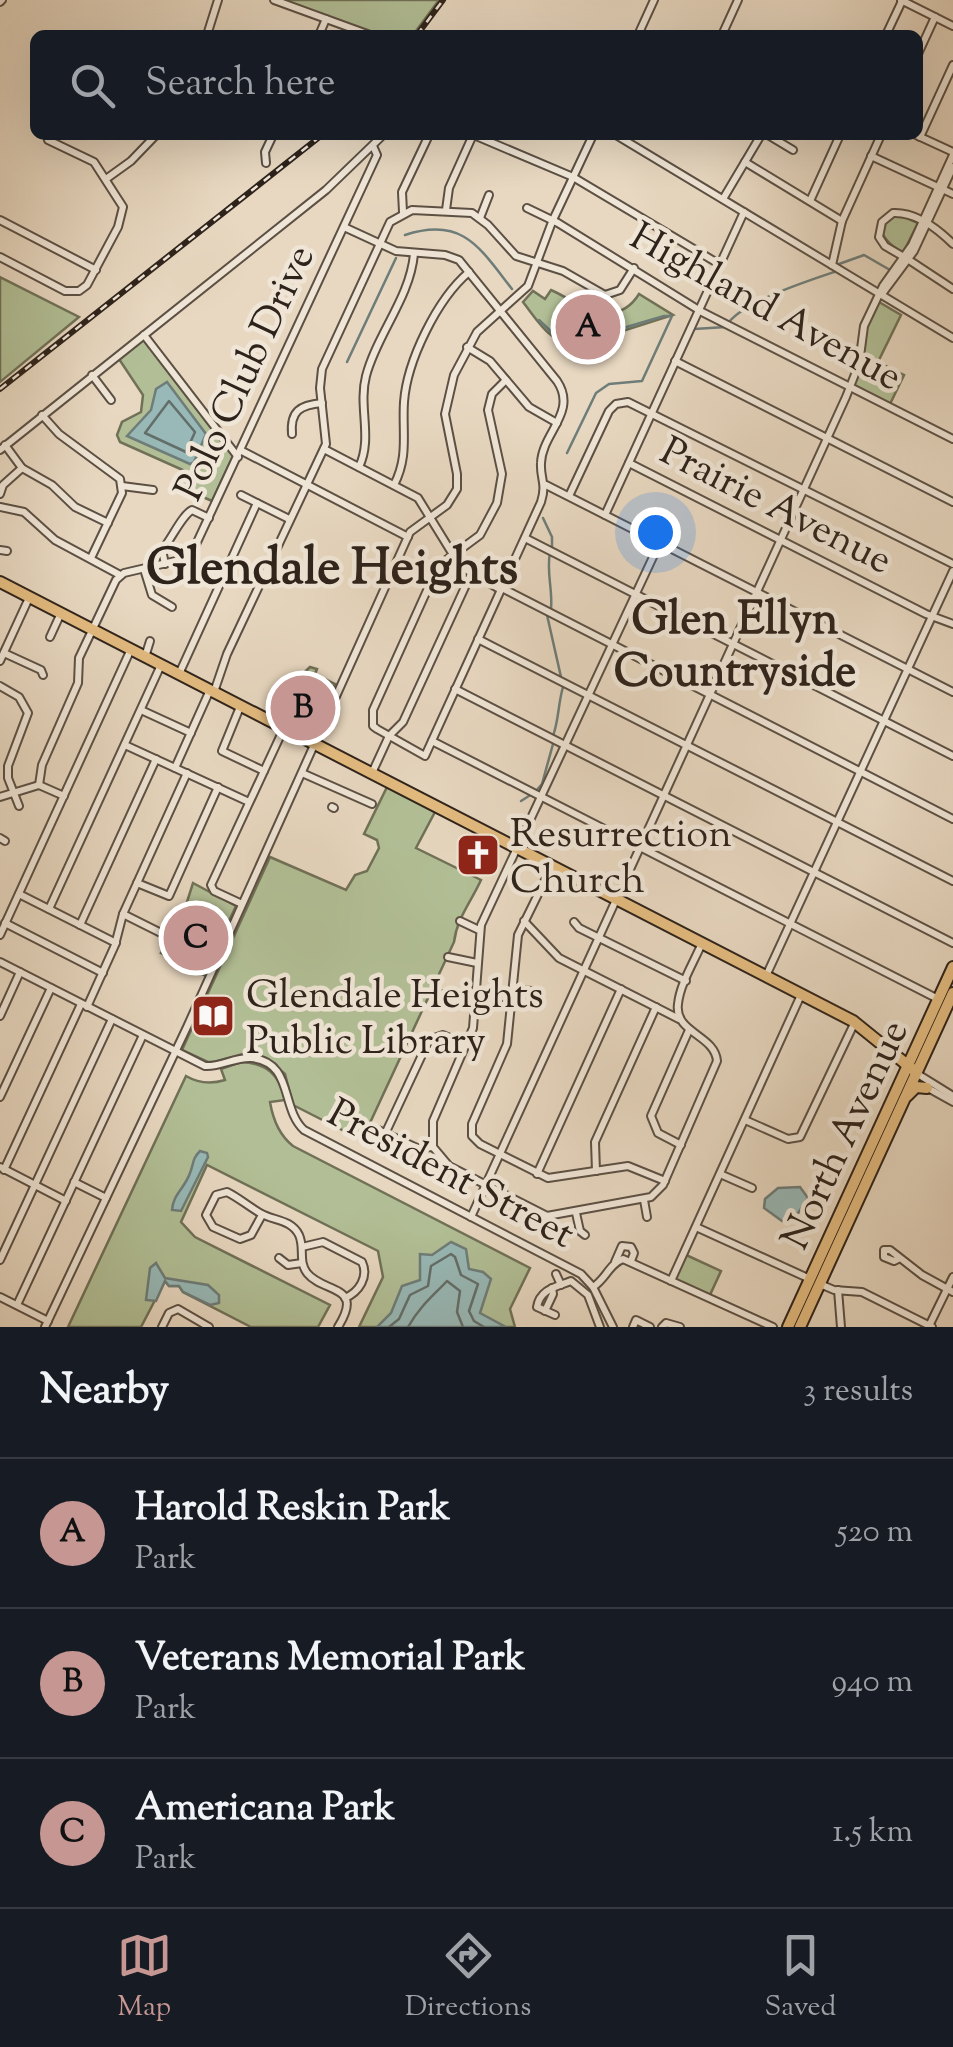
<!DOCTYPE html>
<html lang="en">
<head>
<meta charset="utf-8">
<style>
	body { margin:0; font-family:"Sorts Mill Goudy",serif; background:#242831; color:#f1f3f6 }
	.you { position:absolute; left:655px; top:532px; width:35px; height:35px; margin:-25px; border:8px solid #fff; border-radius:50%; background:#1a73e8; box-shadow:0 0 0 15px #1a73e833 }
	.badge { display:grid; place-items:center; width:65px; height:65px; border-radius:50%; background:#c59692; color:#111; font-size:32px; font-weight:700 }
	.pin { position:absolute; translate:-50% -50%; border:5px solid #fff; box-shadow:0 2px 10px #0006 }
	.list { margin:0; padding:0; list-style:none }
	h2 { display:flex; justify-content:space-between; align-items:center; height:130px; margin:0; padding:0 40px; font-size:42px }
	h2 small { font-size:32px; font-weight:400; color:#9ea1a6 }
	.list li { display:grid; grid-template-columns:65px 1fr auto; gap:30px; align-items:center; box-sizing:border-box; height:150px; padding:0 40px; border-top:2px solid #363941 }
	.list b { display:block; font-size:38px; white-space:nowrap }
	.list p { margin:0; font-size:32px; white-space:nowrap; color:#9ea1a6 }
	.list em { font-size:32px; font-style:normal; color:#9ea1a6 }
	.icon { flex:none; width:55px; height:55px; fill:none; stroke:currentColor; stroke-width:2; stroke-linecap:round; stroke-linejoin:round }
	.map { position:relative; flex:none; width:953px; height:1327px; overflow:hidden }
	.search { position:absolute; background:#171b24; box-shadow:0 10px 40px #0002; left:30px; right:30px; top:30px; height:110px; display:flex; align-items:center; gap:25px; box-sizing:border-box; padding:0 35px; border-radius:15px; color:#9ea1a6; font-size:38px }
	.sheet { height:580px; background:#171b24 }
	nav { display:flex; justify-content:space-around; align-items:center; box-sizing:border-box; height:140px; border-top:2px solid #363941; background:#171b24; font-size:28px; color:#9ea1a6 }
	nav a { display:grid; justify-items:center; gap:5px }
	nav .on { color:#c59692 }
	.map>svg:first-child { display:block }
</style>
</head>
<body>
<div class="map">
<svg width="953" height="1327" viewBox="0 0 953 1327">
	<rect width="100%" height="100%" fill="#e8d8c1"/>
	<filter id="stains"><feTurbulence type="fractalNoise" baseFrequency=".002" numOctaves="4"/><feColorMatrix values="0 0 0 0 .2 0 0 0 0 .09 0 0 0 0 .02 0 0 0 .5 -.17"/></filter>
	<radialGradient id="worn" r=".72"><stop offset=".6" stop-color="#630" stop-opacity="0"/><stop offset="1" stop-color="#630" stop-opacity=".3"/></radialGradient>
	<!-- green -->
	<g fill="#b2bf96" stroke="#707158" stroke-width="2.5">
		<polygon points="278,0 439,0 413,35 373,35"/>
		<path d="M900 215 918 223 903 253C885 243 866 220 900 215Z"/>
		<polygon points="0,277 79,317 0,382"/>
		<path d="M551 290C581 304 616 331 639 294L673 315 582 344C551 346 540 324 523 302L533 291 545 299Z"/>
		<polygon points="879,302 901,315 878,362 904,375 890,404 853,386 868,320"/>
		<polygon points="143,337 233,456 212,501 180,487 185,471 120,442 117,435 122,422 141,412 143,395 117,356"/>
		<polygon points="310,667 317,669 315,674 335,684 311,735 278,717 294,682"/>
		<path d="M388 785 436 810 416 848 481 880C471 902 457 918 454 942L362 1140 293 1105 285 1074 266 1058 243 1054 210 1063 182 1050 270 857 346 890 355 875 367 871 379 848 377 840 364 834Z"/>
		<polygon points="193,883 236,906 204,975 161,953 180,924"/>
		<path d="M241 1062C267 1063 280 1075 285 1100L270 1102C273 1120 279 1135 293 1146L530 1268 510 1309 515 1327H359L383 1277 378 1251 207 1165 181 1222 195 1237 330 1305 318 1327H251L183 1292 179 1286H169L165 1281 141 1327H68L186 1076C198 1083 212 1084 225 1080L221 1069Z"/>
		<polygon points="684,1254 721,1271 709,1297 672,1280"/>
	</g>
	<!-- water -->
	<g fill="#98b9b7" stroke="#6e7d79" stroke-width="2.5">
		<polygon points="167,382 206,434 194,462 190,464 127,436 151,410 156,389"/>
		<path d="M200 1151 207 1153 208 1157 181 1211 172 1210C173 1194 185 1188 190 1173 194 1163 192 1159 200 1151Z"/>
		<polygon points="800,1187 808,1198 793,1221 782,1221 764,1208 765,1199 778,1188"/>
		<polygon points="451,1242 466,1249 469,1269 483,1272 491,1279 480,1313 506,1327 377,1327 391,1313 402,1286 420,1280 420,1254 432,1255"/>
		<polygon points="156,1263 165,1278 208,1285 219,1295 219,1303 210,1305 183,1292 179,1286 169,1286 165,1281 156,1301 146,1300 150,1268"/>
	</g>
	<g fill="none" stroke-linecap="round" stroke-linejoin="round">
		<!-- shore -->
		<g stroke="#636e69" stroke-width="2.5">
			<polygon points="169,401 195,432 186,452 145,433"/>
			<polyline points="389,1327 399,1319 410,1295 428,1286 431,1266 451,1254 455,1257 461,1275 478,1284 469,1311 474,1321 484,1327"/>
			<path d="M408 1327C420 1306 432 1297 447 1281L460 1291 457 1312 463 1327"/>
		</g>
		<!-- stream -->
		<g stroke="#6e7d79" stroke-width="2.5">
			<path d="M405 235C463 216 480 248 512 289"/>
			<polyline points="839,264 864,255 890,270"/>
			<polyline points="539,320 561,341 572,343 664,316 672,316 642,381 609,384 596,393 567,453"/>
			<path d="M729 322C746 301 807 281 834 272"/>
			<polyline points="694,329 726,327"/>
			<polyline points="347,362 396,258"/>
			<polyline points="543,518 552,537 552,547"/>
			<path d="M550 553C546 571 553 590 551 609"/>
			<polyline points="547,615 561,677"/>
			<path d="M553 736C559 719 558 704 563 687"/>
			<polyline points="536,791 542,784 553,744"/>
			<polyline points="521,801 532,794"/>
		</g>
		<defs>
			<g id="minor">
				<polyline points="274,0 370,35"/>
				<polyline points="901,0 953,26"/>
				<polyline points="0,2 2,0"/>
				<polyline points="207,35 218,0"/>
				<polyline points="319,35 326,19"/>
				<polyline points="638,35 654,0"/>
				<polyline points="722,35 738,0"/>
				<polyline points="886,35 902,1"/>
				<polyline points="918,54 935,17"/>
				<polyline points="616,135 953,338"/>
				<polyline points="768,135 793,150"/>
				<polyline points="916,135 953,152"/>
				<polyline points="920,137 953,65"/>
				<polyline points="871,156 953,194"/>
				<polyline points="745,162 842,221"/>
				<polyline points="266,163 265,152 273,135"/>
				<polyline points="106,179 131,161 156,135"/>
				<polyline points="723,199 761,135"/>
				<polyline points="810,201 840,135"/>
				<polyline points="527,208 558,223 702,312 953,439"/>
				<polyline points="446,210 449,188 472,137 476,136 573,177 719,264"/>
				<polyline points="403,212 402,192 429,135"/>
				<polyline points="480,218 489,195"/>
				<polyline points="0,220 96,270"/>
				<path d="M344 227 396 251 445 255 459 260 557 381C578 412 542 433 541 463 540 479 547 483 541 502L425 756 377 729 373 726V710L438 566 480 535 497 503 502 474 488 410 492 394 506 380"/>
				<polyline points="0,257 65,291 79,291 87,285 118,227 123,207 94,162 48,140"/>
				<path d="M904 257 885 246 879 237 882 222 893 213C916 212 937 228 953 244"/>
				<polyline points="909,260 953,289"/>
				<polyline points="832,265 842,221 881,135"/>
				<polyline points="882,294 914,251 953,167"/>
				<polyline points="144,335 238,457"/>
				<polyline points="467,347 490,361 529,407 557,423"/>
				<polyline points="675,361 953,502"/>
				<polyline points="92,375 111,400"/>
				<polyline points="42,415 59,434 120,479 122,493 91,558"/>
				<path d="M292 434C290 411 300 405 322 403"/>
				<polyline points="5,445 22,468 52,485 75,507 108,523"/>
				<polyline points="324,449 418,498 460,566 501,590"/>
				<polyline points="0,450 326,190 383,135"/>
				<polyline points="242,451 408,537"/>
				<polyline points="629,463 926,614 953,624"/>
				<path d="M359 467C373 438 358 407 366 376 377 334 410 298 414 254"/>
				<path d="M394 485C409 456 402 433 404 402 407 361 437 299 469 272"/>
				<polyline points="546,485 953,692"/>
				<polyline points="122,486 153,490"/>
				<polyline points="0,494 3,485 22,468"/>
				<polyline points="241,495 289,519"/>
				<polyline points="569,496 609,411 616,404 628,402 953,564"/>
				<polyline points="0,507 24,512 55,540 120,575"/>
				<polyline points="605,515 744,212"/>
				<polyline points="525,538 953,756"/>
				<polyline points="0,550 7,551"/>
				<path d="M165 564 162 550C171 540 182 515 192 510L209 518"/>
				<polyline points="144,569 152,595 172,607"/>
				<polyline points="502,588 953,819"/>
				<polyline points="50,637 61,613"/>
				<polyline points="478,639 953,881"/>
				<polyline points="4,653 41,670 43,675"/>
				<polyline points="145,657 150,641"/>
				<polyline points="0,661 29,598"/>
				<polyline points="179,674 257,503"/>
				<polyline points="0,686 19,697 28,713 8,766 8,778 19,806"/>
				<polyline points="455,689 953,943"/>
				<polyline points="214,692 227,654 326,444 320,388 322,369 390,222 412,210 472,213 488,225 516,256 563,271 605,295 620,290 634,268"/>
				<polyline points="240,707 222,751 264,771"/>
				<polyline points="141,710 191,733"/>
				<polyline points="432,741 938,999"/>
				<polyline points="125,745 249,802"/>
				<polyline points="175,768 210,690"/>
				<polyline points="302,773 372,804"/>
				<polyline points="372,773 389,736 403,722 471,574"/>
				<polyline points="39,785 42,765 78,683 79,658 116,580 124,573 184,559 192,553 377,155 373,146"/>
				<polyline points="0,797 39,785 64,796"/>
				<polyline points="332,807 334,808"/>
				<polyline points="0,838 5,841"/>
				<polyline points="552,866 518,935 507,1044 472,1124 472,1136 480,1144 548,1178 628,1166 665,1181"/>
				<polyline points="137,883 169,896 218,787"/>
				<polyline points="19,894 116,943"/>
				<polyline points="242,904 214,891 211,885 284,728"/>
				<polyline points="49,909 161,665"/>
				<polyline points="123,914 165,935"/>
				<polyline points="460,921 479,930"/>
				<polyline points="524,921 559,958 679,1019"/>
				<polyline points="574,922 579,928 686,981"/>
				<polyline points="5,923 103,973"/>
				<polyline points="80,925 156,759"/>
				<polyline points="0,935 131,649"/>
				<polyline points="448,957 477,963"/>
				<path d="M0 962 205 1066C221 1067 235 1057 251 1058 294 1062 280 1108 304 1130L581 1274 593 1287 613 1327"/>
				<polyline points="766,976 953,571"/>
				<polyline points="513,989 531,991"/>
				<polyline points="433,991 461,1002 512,1006"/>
				<polyline points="87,1007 115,945 123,914 187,773"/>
				<polyline points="0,1016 20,972"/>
				<polyline points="916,1073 953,1096"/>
				<polyline points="926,1087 953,1102"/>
				<polyline points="0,1097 51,988"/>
				<polyline points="745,1120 788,1139 800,1137 853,1026"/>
				<path d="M374 1128 417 1148 433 1147 449 1166 547 1216 651 1197 663 1185 717 1061C715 1035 674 1033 678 1004 680 984 694 962 702 943"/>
				<polyline points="385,1134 429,1040 443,1035 467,1045"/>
				<polyline points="681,1145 658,1133 651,1116 689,1030"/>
				<polyline points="433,1147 433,1121 473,1028 481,925 660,542"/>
				<polyline points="0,1167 66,1201"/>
				<polyline points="4,1170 81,1004"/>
				<polyline points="596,1171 595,1142 656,1007"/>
				<polyline points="537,1174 621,989"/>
				<polyline points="720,1174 752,1188"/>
				<polyline points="74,1182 106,1198"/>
				<polyline points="644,1200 647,1217"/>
				<polyline points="576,1213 580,1231 585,1235"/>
				<path d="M262 1215 251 1235 240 1239 213 1227 206 1215 216 1195 227 1192C239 1198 248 1206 260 1213 273 1221 291 1219 299 1235 305 1248 298 1261 307 1273 324 1294 365 1284 338 1327"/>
				<polyline points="471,1217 846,397 859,364 864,326 883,286 912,245 953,155"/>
				<polyline points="696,1227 810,1279"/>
				<path d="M302 1247 323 1242 362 1262C369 1277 359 1292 345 1298"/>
				<polyline points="279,1258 288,1265 302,1263"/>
				<polyline points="898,1259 894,1261 884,1257 884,1250 890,1250 922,1275 953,1292"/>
				<polyline points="0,1260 112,1019"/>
				<polyline points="615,1262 622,1246 631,1247 634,1253 631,1261"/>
				<polyline points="556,1274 561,1285"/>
				<polyline points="671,1281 801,995"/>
				<polyline points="820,1284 834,1290 862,1292 932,1327"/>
				<path d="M593 1287C606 1279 609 1264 623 1259L773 1327"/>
				<polyline points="838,1290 841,1327"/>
				<polyline points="0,1297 48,1321"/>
				<polyline points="17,1305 143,1035"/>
				<polyline points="545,1311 553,1294 552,1288"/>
				<path d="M555 1315 537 1307C540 1289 556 1287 571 1281L588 1295 600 1327"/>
				<polyline points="929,1326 953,1277"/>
				<polyline points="45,1327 187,1027 410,532 447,505 457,489 457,474 445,414 454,375 477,332 528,286 552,222 593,135"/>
				<polyline points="162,1327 169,1313 178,1309 209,1327"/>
				<polyline points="633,1327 636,1320 650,1327"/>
				<polyline points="662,1327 666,1323 680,1327"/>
			</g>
			<g id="major">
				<polyline points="0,582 853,1021 916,1072"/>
				<polyline points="907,1096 916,1087 927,1088"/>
				<polyline points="788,1327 953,967"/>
				<polyline points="800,1327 953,993"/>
			</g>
		</defs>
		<!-- minor casing -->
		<use href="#minor" stroke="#5c5044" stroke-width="10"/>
		<!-- major casing -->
		<use href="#major" stroke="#2e231b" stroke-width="14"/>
		<!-- minor -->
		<use href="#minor" stroke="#f0e6d7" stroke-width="6"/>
		<!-- major -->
		<use href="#major" stroke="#e4bc80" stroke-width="10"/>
		<defs>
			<g id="rail">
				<polyline points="417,35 443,0"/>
				<polyline points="0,389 322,135"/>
			</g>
		</defs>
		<!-- rail casing -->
		<use href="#rail" stroke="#2e231b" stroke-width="6"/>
		<!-- rail -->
		<use href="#rail" stroke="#f0e6d7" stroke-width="2.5" stroke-dasharray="8" stroke-linecap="butt"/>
	</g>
	<!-- icons -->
	<defs>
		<symbol id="church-square" viewBox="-11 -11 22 22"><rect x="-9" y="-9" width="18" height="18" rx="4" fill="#8f2418" stroke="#f0e6d7"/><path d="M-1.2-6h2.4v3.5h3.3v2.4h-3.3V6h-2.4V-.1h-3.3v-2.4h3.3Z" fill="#fff"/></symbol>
		<symbol id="library-square" viewBox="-11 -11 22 22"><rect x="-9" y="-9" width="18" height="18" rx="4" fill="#8f2418" stroke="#f0e6d7"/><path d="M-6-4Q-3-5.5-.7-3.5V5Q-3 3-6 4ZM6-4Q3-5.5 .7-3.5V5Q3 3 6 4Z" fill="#fff"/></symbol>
	</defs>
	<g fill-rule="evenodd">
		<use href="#church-square" x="453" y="830" width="50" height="50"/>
		<use href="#library-square" x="188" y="991" width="50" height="50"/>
	</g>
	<g text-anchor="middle" stroke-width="9" stroke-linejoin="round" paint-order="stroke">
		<!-- street labels -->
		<g font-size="40" fill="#2e231b" stroke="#f0e6d7">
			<text transform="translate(767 305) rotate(29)" y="14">Highland Avenue</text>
			<text transform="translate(243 372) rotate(-65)" y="14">Polo Club Drive</text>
			<text transform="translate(777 504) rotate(27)" y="14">Prairie Avenue</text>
			<text transform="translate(843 1134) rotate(-65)" y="14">North Avenue</text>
			<text transform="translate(452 1172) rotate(28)" y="14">President Street</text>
		</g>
		<!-- poi labels -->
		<g font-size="40" fill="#2e231b" stroke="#f0e6d7" text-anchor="start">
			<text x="510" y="846">Resurrection<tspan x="510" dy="46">Church</tspan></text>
			<text x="246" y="1007">Glendale Heights<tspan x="246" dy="46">Public Library</tspan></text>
		</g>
		<!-- quarter labels -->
		<g font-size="45" font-weight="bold" fill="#2e231b" stroke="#f0e6d7">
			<text x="735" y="633">Glen Ellyn<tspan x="735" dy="52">Countryside</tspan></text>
		</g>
		<!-- district labels -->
		<g font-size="50" font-weight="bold" fill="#2e231b" stroke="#f0e6d7">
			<text x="332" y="583">Glendale Heights</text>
		</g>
	</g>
	<rect width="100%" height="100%" filter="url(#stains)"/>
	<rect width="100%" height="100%" fill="url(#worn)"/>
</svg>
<div class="you"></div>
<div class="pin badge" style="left:588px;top:327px">A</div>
<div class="pin badge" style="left:303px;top:708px">B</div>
<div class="pin badge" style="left:196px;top:938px">C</div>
<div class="search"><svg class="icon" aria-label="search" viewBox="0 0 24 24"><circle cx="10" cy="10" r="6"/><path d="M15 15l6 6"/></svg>Search here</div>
</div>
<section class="sheet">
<h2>Nearby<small>3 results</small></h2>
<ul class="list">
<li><span class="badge">A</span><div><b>Harold Reskin Park</b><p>Park</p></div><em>520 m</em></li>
<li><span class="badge">B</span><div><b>Veterans Memorial Park</b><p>Park</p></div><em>940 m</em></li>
<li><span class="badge">C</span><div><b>Americana Park</b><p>Park</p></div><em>1.5 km</em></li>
</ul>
</section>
<nav>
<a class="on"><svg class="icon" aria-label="map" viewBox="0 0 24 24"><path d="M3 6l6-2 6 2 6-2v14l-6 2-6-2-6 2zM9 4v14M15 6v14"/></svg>Map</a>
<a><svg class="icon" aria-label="directions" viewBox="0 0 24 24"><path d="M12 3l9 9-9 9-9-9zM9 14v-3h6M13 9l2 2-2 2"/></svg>Directions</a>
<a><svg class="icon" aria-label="saved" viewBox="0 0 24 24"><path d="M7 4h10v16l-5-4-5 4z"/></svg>Saved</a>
</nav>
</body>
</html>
